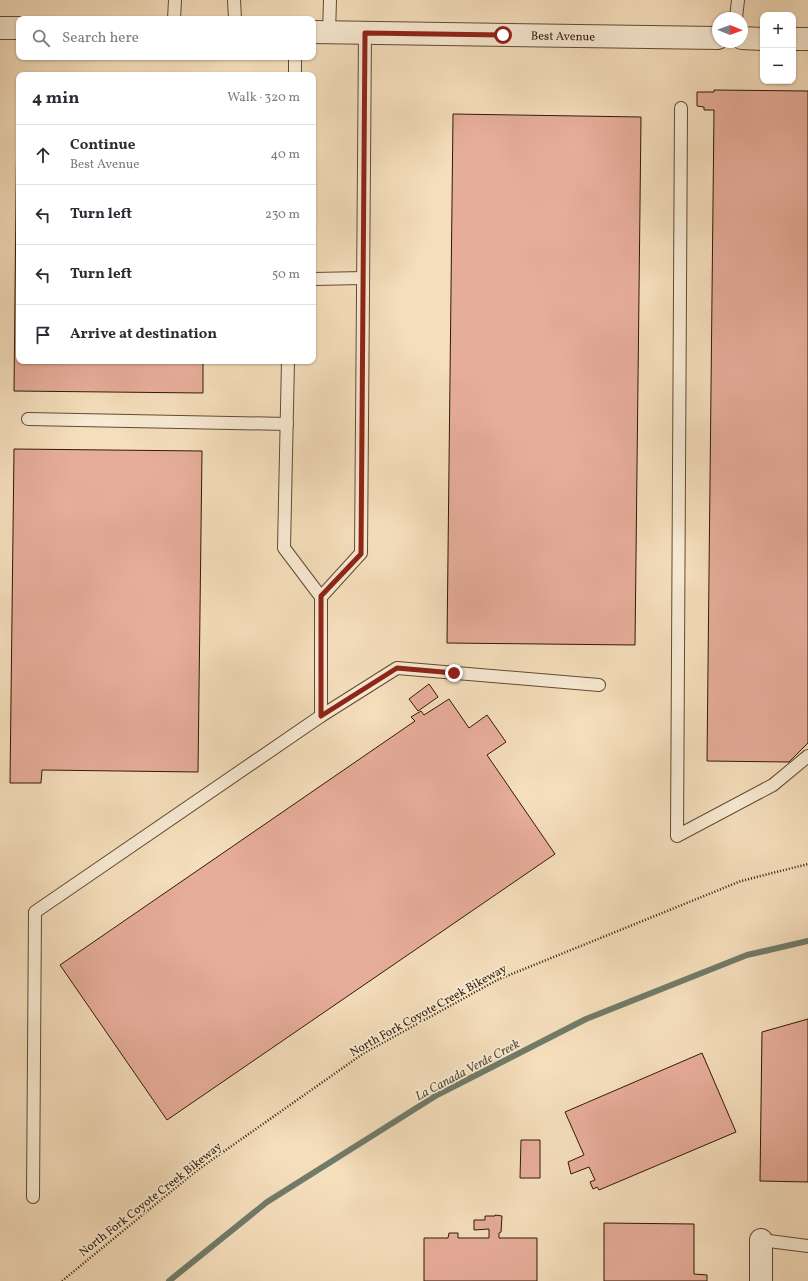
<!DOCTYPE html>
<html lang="en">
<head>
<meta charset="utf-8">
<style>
	body { margin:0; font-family:Vollkorn,serif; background:#f2f2f3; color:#2b2b33 }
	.controls { position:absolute; right:12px; top:12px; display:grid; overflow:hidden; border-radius:8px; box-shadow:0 1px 3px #0004 }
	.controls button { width:36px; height:36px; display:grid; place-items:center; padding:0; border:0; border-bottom:1px solid #e1e1e2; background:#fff; color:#2b2b33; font:20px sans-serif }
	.compass { position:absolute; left:712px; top:12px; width:36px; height:36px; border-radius:50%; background:#fff; box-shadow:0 1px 3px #0004; rotate:91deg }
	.stop { position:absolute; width:12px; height:12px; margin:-9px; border:3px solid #8f2418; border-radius:50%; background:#fff }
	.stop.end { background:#8f2418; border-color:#fff; box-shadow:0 1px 4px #0008 }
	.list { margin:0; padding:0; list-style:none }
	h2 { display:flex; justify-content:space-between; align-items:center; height:52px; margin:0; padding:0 16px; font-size:17px }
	h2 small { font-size:13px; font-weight:400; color:#7c7c81 }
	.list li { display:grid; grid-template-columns:26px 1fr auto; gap:12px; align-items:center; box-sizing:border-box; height:60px; padding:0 16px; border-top:1px solid #e1e1e2 }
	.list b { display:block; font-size:15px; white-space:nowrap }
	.list p { margin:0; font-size:13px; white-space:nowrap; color:#7c7c81 }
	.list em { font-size:13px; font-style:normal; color:#7c7c81 }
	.icon { flex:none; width:22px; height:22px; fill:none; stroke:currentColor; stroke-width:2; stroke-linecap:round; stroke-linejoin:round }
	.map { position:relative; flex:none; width:808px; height:1281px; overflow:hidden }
	.search { position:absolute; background:#fff; box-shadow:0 1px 3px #0004; left:16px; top:16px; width:300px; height:44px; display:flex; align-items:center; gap:10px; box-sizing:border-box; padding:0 14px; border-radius:8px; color:#7c7c81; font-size:15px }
	.panel { position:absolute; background:#fff; box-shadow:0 1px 3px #0004; left:16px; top:72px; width:300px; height:292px; border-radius:8px }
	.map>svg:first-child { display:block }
</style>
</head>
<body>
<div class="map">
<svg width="808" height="1281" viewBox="0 0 808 1281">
	<rect width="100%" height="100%" fill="#f5debc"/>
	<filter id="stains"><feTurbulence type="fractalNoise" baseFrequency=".005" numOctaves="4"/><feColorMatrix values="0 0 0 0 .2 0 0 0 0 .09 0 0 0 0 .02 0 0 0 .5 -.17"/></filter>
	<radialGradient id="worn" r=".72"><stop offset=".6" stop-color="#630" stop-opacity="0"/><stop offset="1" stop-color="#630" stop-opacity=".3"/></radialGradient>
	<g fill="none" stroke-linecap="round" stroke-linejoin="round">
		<!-- stream -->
		<polyline stroke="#717b69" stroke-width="6" points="169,1281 267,1202 437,1095 586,1019 747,955 808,941"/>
	</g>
	<!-- building -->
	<g fill="#e7ad9b" stroke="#301a04">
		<polygon points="714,90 808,91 808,743 789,762 707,761 714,110 704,110 704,107 697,106 697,92 714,92"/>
		<polygon points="17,109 19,109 19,361 203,361 203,393 14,391"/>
		<polygon points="453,114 641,117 635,645 447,643"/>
		<polygon points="14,449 202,451 198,772 42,770 41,783 10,783"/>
		<polygon points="429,684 438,697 418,711 409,699"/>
		<polygon points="449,699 469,728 487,715 506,742 487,755 555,854 167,1120 60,965 415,721 411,717 421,711 424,715"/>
		<polygon points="808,1019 808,1182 760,1181 762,1032"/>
		<polygon points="702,1053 736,1132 599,1190 597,1187 593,1189 590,1182 595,1180 589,1167 571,1174 568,1162 584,1155 565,1112"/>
		<polygon points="521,1140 540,1140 540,1178 520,1178"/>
		<polygon points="495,1215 502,1216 501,1232 499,1233 499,1238 537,1238 537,1281 424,1281 424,1238 448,1238 449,1233 458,1233 458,1238 489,1238 489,1229 474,1230 474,1220 485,1220 485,1216 495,1216"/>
		<polygon points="604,1223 694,1224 694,1274 707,1275 707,1281 604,1281"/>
	</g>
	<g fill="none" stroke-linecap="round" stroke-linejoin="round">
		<defs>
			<g id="service">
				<polyline points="234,0 235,19"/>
				<polyline points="736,18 738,0"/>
				<polyline points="174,19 175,0"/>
				<polyline points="329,33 330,0"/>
				<polyline points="295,75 295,57"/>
				<polyline points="681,108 677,836 773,785 808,756"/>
				<polyline points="313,279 363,278"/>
				<polyline points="28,419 287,424"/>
				<polyline points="321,597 361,553 365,33"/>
				<polyline points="321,716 397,668 599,685"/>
				<polyline points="33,1197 35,912 321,716 321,597 284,548 288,361"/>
				<polyline points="761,1240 808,1246"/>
			</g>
			<g id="minor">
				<polyline points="0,28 19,28"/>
				<polyline points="313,32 718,38"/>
				<polyline points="742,38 763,39"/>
				<polyline points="793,39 808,39"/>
				<polyline points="761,1281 761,1240"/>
			</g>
		</defs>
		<!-- service casing -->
		<use href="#service" stroke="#614b32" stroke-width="14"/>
		<!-- minor casing -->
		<use href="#minor" stroke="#614b32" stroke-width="24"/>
		<!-- path -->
		<polyline stroke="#301a04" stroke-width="2.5" stroke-dasharray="1 2" stroke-linecap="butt" points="62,1281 196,1171 364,1053 497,980 741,881 808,864"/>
		<!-- service -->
		<use href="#service" stroke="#f8ead3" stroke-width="12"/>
		<!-- minor -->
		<use href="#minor" stroke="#f8ead3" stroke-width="22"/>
	</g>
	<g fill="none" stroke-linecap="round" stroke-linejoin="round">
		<!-- route -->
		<polyline stroke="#8f2418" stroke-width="5" points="454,673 397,668 321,716 321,596 361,554 365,33 503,35"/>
	</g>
	<g text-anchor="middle" stroke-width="3.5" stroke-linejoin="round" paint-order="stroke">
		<!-- street labels -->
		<g font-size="12" fill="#301a04" stroke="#f8ead3">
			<text transform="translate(563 36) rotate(1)" y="4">Best Avenue</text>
			<text transform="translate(428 1010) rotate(-29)" y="4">North Fork Coyote Creek Bikeway</text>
			<text transform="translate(150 1199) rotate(-38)" y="4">North Fork Coyote Creek Bikeway</text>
		</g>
		<!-- water labels -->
		<g font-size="13" font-style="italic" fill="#56533f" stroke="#f8ead3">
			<text transform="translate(467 1069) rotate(-28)" y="5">La Canada Verde Creek</text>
		</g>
	</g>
	<rect width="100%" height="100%" filter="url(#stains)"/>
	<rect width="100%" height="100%" fill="url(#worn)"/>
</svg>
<div class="controls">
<button>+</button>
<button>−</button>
</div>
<svg class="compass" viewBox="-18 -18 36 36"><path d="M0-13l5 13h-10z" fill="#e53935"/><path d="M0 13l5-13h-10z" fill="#7c7c81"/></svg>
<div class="stop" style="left:503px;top:35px"></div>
<div class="stop end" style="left:454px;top:673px"></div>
<div class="search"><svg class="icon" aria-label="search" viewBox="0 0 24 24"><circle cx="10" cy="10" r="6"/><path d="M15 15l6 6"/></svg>Search here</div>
<section class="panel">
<h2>4 min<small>Walk · 320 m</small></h2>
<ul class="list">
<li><svg class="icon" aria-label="ahead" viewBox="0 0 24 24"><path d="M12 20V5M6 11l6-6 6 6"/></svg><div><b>Continue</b><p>Best Avenue</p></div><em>40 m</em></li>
<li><svg class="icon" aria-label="left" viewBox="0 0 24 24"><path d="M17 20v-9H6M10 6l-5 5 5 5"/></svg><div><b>Turn left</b></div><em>230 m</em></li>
<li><svg class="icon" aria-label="left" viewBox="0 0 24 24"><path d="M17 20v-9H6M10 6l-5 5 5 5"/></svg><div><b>Turn left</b></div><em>50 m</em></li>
<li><svg class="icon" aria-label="arrive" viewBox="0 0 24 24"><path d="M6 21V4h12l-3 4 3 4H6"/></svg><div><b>Arrive at destination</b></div></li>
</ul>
</section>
</div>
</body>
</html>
